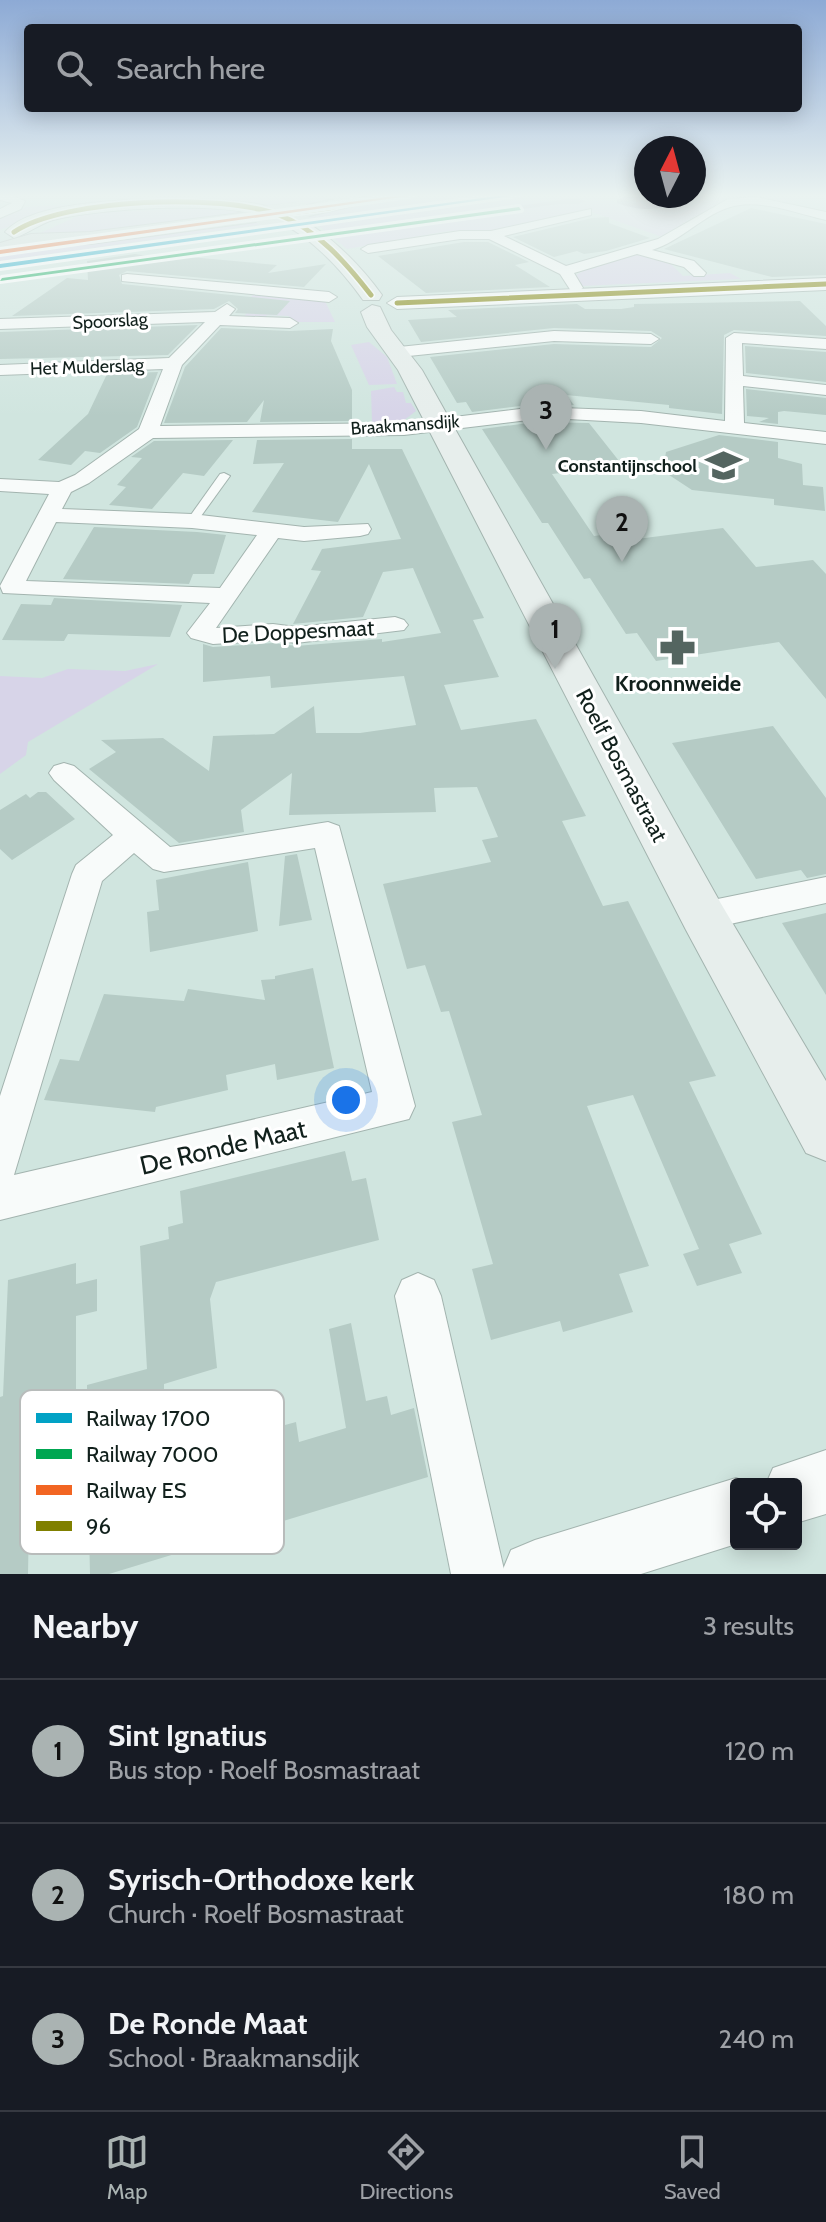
<!DOCTYPE html>
<html lang="en">
<head>
<meta charset="utf-8">
<style>
	body { margin:0; font-family:Cabin,sans-serif; background:#20242c; color:#f1f3f6 }
	.controls { position:absolute; right:24px; bottom:24px; display:grid; overflow:hidden; border-radius:8px; box-shadow:0 4px 20px #0003 }
	.controls button { width:72px; height:72px; display:grid; place-items:center; padding:0; border:0; border-bottom:2px solid #363941; background:#171b24; color:#f1f3f6; font:40px sans-serif }
	.compass { position:absolute; left:634px; top:136px; width:72px; height:72px; border-radius:50%; background:#171b24; box-shadow:0 4px 20px #0003; rotate:6deg }
	.you { position:absolute; left:346px; top:1100px; width:28px; height:28px; margin:-20px; border:6px solid #fff; border-radius:50%; background:#1a73e8; box-shadow:0 0 0 12px #1a73e833 }
	.badge { display:grid; place-items:center; width:52px; height:52px; border-radius:50%; background:#aab3b2; color:#111; font-size:26px; font-weight:700 }
	.pin { position:absolute; translate:-50% -66px; filter:drop-shadow(0 2px 4px #0008) }
	.pin::after { content:''; position:absolute; top:42px; width:28px; height:24px; background:inherit; clip-path:polygon(0 0,100% 0,50% 100%) }
	.list { margin:0; padding:0; list-style:none }
	h2 { display:flex; justify-content:space-between; align-items:center; height:104px; margin:0; padding:0 32px; font-size:34px }
	h2 small { font-size:26px; font-weight:400; color:#9ea1a6 }
	.list li { display:grid; grid-template-columns:52px 1fr auto; gap:24px; align-items:center; box-sizing:border-box; height:144px; padding:0 32px; border-top:2px solid #363941 }
	.list b { display:block; font-size:30px; white-space:nowrap }
	.list p { margin:0; font-size:26px; white-space:nowrap; color:#9ea1a6 }
	.list em { font-size:26px; font-style:normal; color:#9ea1a6 }
	.icon { flex:none; width:44px; height:44px; fill:none; stroke:currentColor; stroke-width:2; stroke-linecap:round; stroke-linejoin:round }
	.map { position:relative; flex:none; width:826px; height:1574px; overflow:hidden }
	.search { position:absolute; background:#171b24; box-shadow:0 4px 20px #0003; left:24px; right:24px; top:24px; height:88px; display:flex; align-items:center; gap:20px; box-sizing:border-box; padding:0 28px; border-radius:8px; color:#9ea1a6; font-size:30px }
	.sheet { height:536px; background:#171b24 }
	nav { display:flex; justify-content:space-around; align-items:center; box-sizing:border-box; height:112px; border-top:2px solid #363941; background:#171b24; font-size:22px; color:#9ea1a6 }
	nav a { display:grid; justify-items:center; gap:4px }
	nav .on { color:#aab3b2 }
	.map>svg:first-child { display:block }
</style>
</head>
<body>
<div class="map">
<svg width="826" height="1574" viewBox="0 0 826 1574">
	<rect width="100%" height="100%" fill="#d0e5df"/>
	<!-- green -->
	<g fill="#d7d4e8" fill-rule="evenodd">
		<polygon points="172,195 186,195 189,200 47,212 0,230 0,217 25,207 107,203"/>
		<polygon points="326,195 331,198 330,202 293,209 198,196"/>
		<path d="M398 195H588L650 211 671 208 713 195H812L779 204 760 200 717 206 688 220 665 238 586 210 491 231H448L347 249 306 215 349 208ZM575 198 586 199 578 204H558L342 235 338 232Z"/>
		<polygon points="205,208 260,213 100,235 40,233 85,213"/>
		<polygon points="273,219 279,222 0,261 0,254 38,248"/>
		<polygon points="636,253 669,262 683,276 730,273 741,279 581,286 576,275 590,267"/>
		<polygon points="254,294 325,301 335,322 293,322 287,321 289,316 267,315 263,319 241,320 251,308 241,306"/>
		<polygon points="369,342 387,357 397,384 369,385 351,345"/>
		<polygon points="394,387 397,392 403,392 406,403 411,403 416,411 403,421 372,422 371,391"/>
		<polygon points="158,664 28,742 26,755 0,774 0,676 42,678 68,669 125,671"/>
	</g>
	<!-- forest -->
	<polygon fill="#bfbbd2" points="575,198 586,201 578,204 558,204 341,235 337,231"/>
	<!-- water -->
	<path fill="#a69cb9" d="M628 195H713C678 203 654 217 617 203V200Z"/>
	<!-- building -->
	<g fill="#b5cbc5">
		<polygon points="751,208 826,224 826,275 772,277 664,249"/>
		<polygon points="609,217 609,223 650,238 606,251 584,254 577,251 554,257 513,237 592,218"/>
		<polygon points="464,242 488,242 529,262 515,265 550,287 426,293 378,256"/>
		<polygon points="135,254 174,260 179,256 277,265 268,273 326,264 304,287 127,271 119,275 122,284 290,301 277,315 235,313 238,309 229,301 214,309 12,316 67,278 88,280 87,261"/>
		<polygon points="800,301 826,326 826,336 734,330 724,335 722,414 669,408 669,405 566,395 574,405 536,404 472,412 466,402 457,403 430,357 554,344 651,347 662,338 651,331 554,328 421,342 408,320 457,317 448,310 577,304 585,309 621,309 634,307 634,304"/>
		<polygon points="198,325 168,355 0,359 0,332"/>
		<polygon points="221,328 290,331 333,329 331,341 352,390 352,421 260,422 264,400 247,422 164,423 185,367"/>
		<polygon points="745,346 826,352 826,382 746,373"/>
		<polygon points="158,372 137,427 100,453 85,451 71,465 38,460 88,414 107,374"/>
		<polygon points="746,389 826,398 826,415 784,411 778,412 778,424 759,422 769,418 747,416"/>
		<polygon points="536,422 589,423 623,466 552,474 594,536 632,531 637,539 723,528 756,567 813,560 826,574 826,699 779,642 656,661 637,633 626,634 590,578 584,579 548,523 542,523 482,429"/>
		<polygon points="719,435 778,442 778,458 802,464 803,485 823,487 825,511 774,505 774,499 692,490 663,471 666,452"/>
		<polygon points="352,439 352,449 402,449 484,618 473,620 499,677 444,685 461,730 536,719 586,816 562,821 603,906 628,901 716,1076 689,1082 762,1234 729,1244 742,1273 697,1286 683,1254 699,1249 633,1095 587,1106 649,1266 619,1274 633,1312 563,1332 560,1321 491,1340 472,1269 493,1264 452,1122 482,1115 449,1011 441,1012 425,965 407,969 383,884 491,862 482,840 498,837 477,787 434,788 436,812 289,815 292,773 241,810 244,832 179,843 89,769 116,752 101,740 163,738 209,771 213,736 274,734 314,706 316,733 360,733 416,725 404,676 271,688 270,676 203,682 203,644 213,647 273,643 296,646 382,639 382,642 441,633 413,568 383,572 363,617 293,624 321,571 311,570 322,549 401,539 369,464 338,522 252,512 284,463 253,464 257,440"/>
		<polygon points="233,440 204,476 183,473 152,509 109,505 126,487 117,485 142,458 131,457 154,441"/>
		<polygon points="94,527 197,532 226,535 214,574 193,574 189,584 63,579"/>
		<polygon points="54,598 182,605 170,637 68,634 64,641 2,640 21,604 51,605"/>
		<polygon points="773,726 826,798 826,874 807,878 801,870 756,879 672,743"/>
		<polygon points="38,792 46,792 75,819 12,860 0,849 0,810 26,794 30,798"/>
		<polygon points="297,854 312,920 279,926 285,856"/>
		<polygon points="248,862 258,931 150,952 147,912 159,910 156,880"/>
		<polygon points="826,913 826,995 782,923"/>
		<polygon points="313,968 334,1068 277,1080 275,1064 226,1075 228,1090 156,1107 155,1112 44,1100 60,1059 79,1061 104,994 184,1001 188,989 265,1000 261,980 275,979 275,976"/>
		<polygon points="345,1151 352,1181 366,1178 379,1240 216,1282 210,1299 217,1368 164,1384 164,1394 87,1416 87,1385 147,1369 140,1246 169,1239 168,1227 183,1223 180,1191"/>
		<polygon points="76,1263 76,1284 97,1279 97,1311 76,1316 76,1394 31,1409 28,1574 0,1574 0,1397 3,1396 8,1280"/>
		<polygon points="351,1323 366,1401 387,1396 391,1415 414,1408 428,1477 109,1574 90,1574 88,1485 201,1449 203,1471 251,1456 249,1435 296,1422 299,1442 346,1428 329,1329"/>
	</g>
	<g fill="none" stroke-linecap="round" stroke-linejoin="round">
		<defs>
			<polygon id="service" points="224,473 230,476 196,523 188,523 188,519 220,474"/>
			<g id="minor">
				<polygon points="0,195 11,195 25,201 21,209 0,218 0,209 12,203 0,200"/>
				<path d="M756 197 826 212V220C799 214 762 199 734 206 704 213 682 241 652 250L694 261 706 273 704 276H694L684 267 637 254 574 273 583 288 576 292 571 291 560 274 489 239H460L368 253 361 249 368 245 460 231H491L591 209V215L504 236 566 266 658 239 728 199Z"/>
				<polygon points="127,274 329,292 337,297 329,302 122,281 122,275"/>
				<path d="M227 304 235 309 229 316 290 318 298 323 290 328 220 325 182 365 160 426 404 423 536 407 641 411 725 421 726 338 734 333 826 339V349L742 343 743 376 826 385V395L743 386 744 423 826 432V444L641 423 568 419H536L404 435 153 438 89 483 71 492 62 509 192 514 304 527 368 524 371 529 368 534 360 536 304 541 278 538 216 628 273 624 296 627 395 617 404 620 408 625 404 630 296 643 273 640 213 644 191 638 187 633 210 603 3 593 0 586 49 494 0 491V479L59 482 75 475 139 429 163 369 0 375V365L169 358 205 322 0 329V319L215 312ZM56 522 192 528 257 535 220 588 26 581Z"/>
				<polygon points="554,331 651,334 659,339 651,344 554,341 399,357 391,352 399,347"/>
				<path d="M64 763 74 766 170 847 328 822 339 826 415 1106 409 1119 0 1220V1096L72 874 76 865 113 835 54 780 49 773 54 766ZM315 848 372 1092 14 1175 102 881 134 853 153 869 164 872Z"/>
				<polygon points="826,877 826,903 703,930 691,926 686,916 691,906 703,902"/>
				<polygon points="418,1273 434,1280 441,1296 505,1574 451,1574 395,1296 402,1280"/>
			</g>
			<g id="tertiary">
				<polygon points="826,278 826,290 397,309 387,303 397,297"/>
				<polygon points="826,1450 826,1514 796,1523 796,1484 766,1484 773,1468"/>
				<polygon points="736,1478 750,1484 736,1484 736,1544 641,1574 501,1574 511,1550 535,1540"/>
			</g>
			<g id="secondary">
				<path d="M200 199C228 201 260 201 287 212 323 227 359 263 382 295L379 300H363C342 270 308 233 272 219 225 200 103 208 53 220 39 224 28 234 14 238L5 232C35 197 154 199 200 199Z"/>
				<polygon points="372,305 380,307 391,330 422,370 720,902 826,1081 826,1161 806,1153 686,930 398,370 367,327 361,312"/>
			</g>
			<g id="primary">
				<polygon points="353,195 388,195 385,199 300,218 291,212 293,208"/>
				<polygon points="264,210 271,212 273,216 271,220 90,244 35,246 0,255 0,243 31,234 90,232"/>
			</g>
		</defs>
		<!-- service casing -->
		<use href="#service" stroke="#a3b4af" stroke-width="2"/>
		<!-- minor casing -->
		<use href="#minor" stroke="#a3b4af" stroke-width="2"/>
		<!-- tertiary casing -->
		<use href="#tertiary" stroke="#a3b4af" stroke-width="2"/>
		<!-- secondary casing -->
		<use href="#secondary" stroke="#a3b4af" stroke-width="2"/>
		<!-- primary casing -->
		<use href="#primary" stroke="#b6c0be" stroke-width="2"/>
		<!-- service -->
		<use href="#service" fill="#f8fbfa" fill-rule="evenodd"/>
		<!-- minor -->
		<use href="#minor" fill="#f8fbfa" fill-rule="evenodd"/>
		<!-- tertiary -->
		<use href="#tertiary" fill="#f8fbfa" fill-rule="evenodd"/>
		<!-- secondary -->
		<use href="#secondary" fill="#e7eeec" fill-rule="evenodd"/>
		<!-- primary -->
		<use href="#primary" fill="#d6e0dd" fill-rule="evenodd"/>
		<defs>
			<polyline id="primary-bridge" points="264,216 300,212"/>
		</defs>
		<!-- primary-bridge casing -->
		<use href="#primary-bridge" stroke="#b6c0be" stroke-width="21" stroke-linecap="butt"/>
		<!-- primary-bridge -->
		<use href="#primary-bridge" stroke="#d6e0dd" stroke-width="20"/>
		<defs>
			<g id="bus-1">
				<polyline points="233,220 329,208 378,195"/>
				<path d="M14 232C65 198 222 193 279 215 317 229 347 264 371 295"/>
				<polyline points="397,303 826,284"/>
			</g>
		</defs>
		<!-- bus-1 casing -->
		<use href="#bus-1" stroke="#fff" stroke-width="8"/>
		<!-- bus-1 -->
		<use href="#bus-1" stroke="#808000" stroke-width="5"/>
		<defs>
			<polygon id="rail-1" points="504,195 518,195 0,268 0,264"/>
			<polygon id="rail-2" points="519,207 521,210 0,281 2,278"/>
			<polygon id="rail-3" points="401,195 415,195 0,254 0,250"/>
		</defs>
		<!-- rail-1 casing -->
		<use href="#rail-1" stroke="#fff" stroke-width="6"/>
		<!-- rail-2 casing -->
		<use href="#rail-2" stroke="#fff" stroke-width="6"/>
		<!-- rail-3 casing -->
		<use href="#rail-3" stroke="#fff" stroke-width="6"/>
		<!-- rail-1 -->
		<use href="#rail-1" fill="#01a2c5" fill-rule="evenodd"/>
		<!-- rail-2 -->
		<use href="#rail-2" fill="#00a651" fill-rule="evenodd"/>
		<!-- rail-3 -->
		<use href="#rail-3" fill="#f26522" fill-rule="evenodd"/>
	</g>
	<!-- sky -->
	<linearGradient id="sky" x2="0" y2="1"><stop stop-color="#8daad5"/><stop offset="0.47" stop-color="#eaf3f1"/><stop offset="1" stop-color="#eaf3f1" stop-opacity="0"/></linearGradient>
	<rect width="826" height="416" fill="url(#sky)"/>
	<!-- icons -->
	<defs>
		<symbol id="school-bare" viewBox="-9 -9 18 18"><path d="M0-5L7-2L0 1L-7-2ZM-4 1L0 2.5L4 1V4Q0 6-4 4Z" fill="#546560" stroke="#fff" stroke-width="2.5" paint-order="stroke"/></symbol>
		<symbol id="pharmacy-bare" viewBox="-9 -9 18 18"><path d="M-2-6h4v4h4v4h-4v4h-4v-4h-4v-4h4Z" fill="#546560" stroke="#fff" stroke-width="2.5" paint-order="stroke"/></symbol>
	</defs>
	<g fill-rule="evenodd">
		<use href="#school-bare" x="698" y="440" width="51" height="51"/>
		<use href="#pharmacy-bare" x="652" y="622" width="51" height="51"/>
	</g>
	<g text-anchor="middle" stroke-width="6" stroke-linejoin="round" paint-order="stroke">
		<!-- far-street labels -->
		<g font-size="18" fill="#11201c" stroke="#fff">
			<text transform="translate(110 321) rotate(-3)" y="6">Spoorslag</text>
			<text transform="translate(87 367) rotate(-2)" y="6">Het Mulderslag</text>
			<text transform="translate(405 425) rotate(-4)" y="6">Braakmansdijk</text>
		</g>
		<!-- far-poi labels -->
		<g font-size="18" font-weight="bold" fill="#11201c" stroke="#fff" text-anchor="end">
			<text x="697" y="472">Constantijnschool</text>
		</g>
		<!-- street labels -->
		<g font-size="22" fill="#11201c" stroke="#fff">
			<text transform="translate(298 631) rotate(-3)" y="8">De Doppesmaat</text>
			<text transform="translate(622 765) rotate(62)" y="8">Roelf Bosmastraat</text>
		</g>
		<!-- poi labels -->
		<g font-size="22" font-weight="bold" fill="#11201c" stroke="#fff">
			<text x="678" y="691">Kroonnweide</text>
		</g>
		<!-- near-street labels -->
		<g font-size="26" fill="#11201c" stroke="#fff">
			<text transform="translate(223 1147) rotate(-13)" y="9">De Ronde Maat</text>
		</g>
	</g>
	<!-- legend -->
	<rect x="20" y="1390" width="264" height="164" rx="12" fill="#fff" stroke="#b8bcbb" stroke-width="2"/>
	<rect x="36" y="1413" width="36" height="10" fill="#01a2c5"/>
	<rect x="36" y="1449" width="36" height="10" fill="#00a651"/>
	<rect x="36" y="1485" width="36" height="10" fill="#f26522"/>
	<rect x="36" y="1521" width="36" height="10" fill="#808000"/>
	<g font-size="22" fill="#11201c">
		<text x="86" y="1426">Railway 1700</text>
		<text x="86" y="1462">Railway 7000</text>
		<text x="86" y="1498">Railway ES</text>
		<text x="86" y="1534">96</text>
	</g>
</svg>
<div class="controls">
<button><svg class="icon" aria-label="locate" viewBox="0 0 24 24"><circle cx="12" cy="12" r="6"/><path d="M12 2v4M12 18v4M2 12h4M18 12h4"/></svg></button>
</div>
<svg class="compass" viewBox="-18 -18 36 36"><path d="M0-13l5 13h-10z" fill="#e53935"/><path d="M0 13l5-13h-10z" fill="#9ea1a6"/></svg>
<div class="you"></div>
<div class="pin badge" style="left:555px;top:669px">1</div>
<div class="pin badge" style="left:622px;top:562px">2</div>
<div class="pin badge" style="left:546px;top:450px">3</div>
<div class="search"><svg class="icon" aria-label="search" viewBox="0 0 24 24"><circle cx="10" cy="10" r="6"/><path d="M15 15l6 6"/></svg>Search here</div>
</div>
<section class="sheet">
<h2>Nearby<small>3 results</small></h2>
<ul class="list">
<li><span class="badge">1</span><div><b>Sint Ignatius</b><p>Bus stop · Roelf Bosmastraat</p></div><em>120 m</em></li>
<li><span class="badge">2</span><div><b>Syrisch-Orthodoxe kerk</b><p>Church · Roelf Bosmastraat</p></div><em>180 m</em></li>
<li><span class="badge">3</span><div><b>De Ronde Maat</b><p>School · Braakmansdijk</p></div><em>240 m</em></li>
</ul>
</section>
<nav>
<a class="on"><svg class="icon" aria-label="map" viewBox="0 0 24 24"><path d="M3 6l6-2 6 2 6-2v14l-6 2-6-2-6 2zM9 4v14M15 6v14"/></svg>Map</a>
<a><svg class="icon" aria-label="directions" viewBox="0 0 24 24"><path d="M12 3l9 9-9 9-9-9zM9 14v-3h6M13 9l2 2-2 2"/></svg>Directions</a>
<a><svg class="icon" aria-label="saved" viewBox="0 0 24 24"><path d="M7 4h10v16l-5-4-5 4z"/></svg>Saved</a>
</nav>
</body>
</html>
